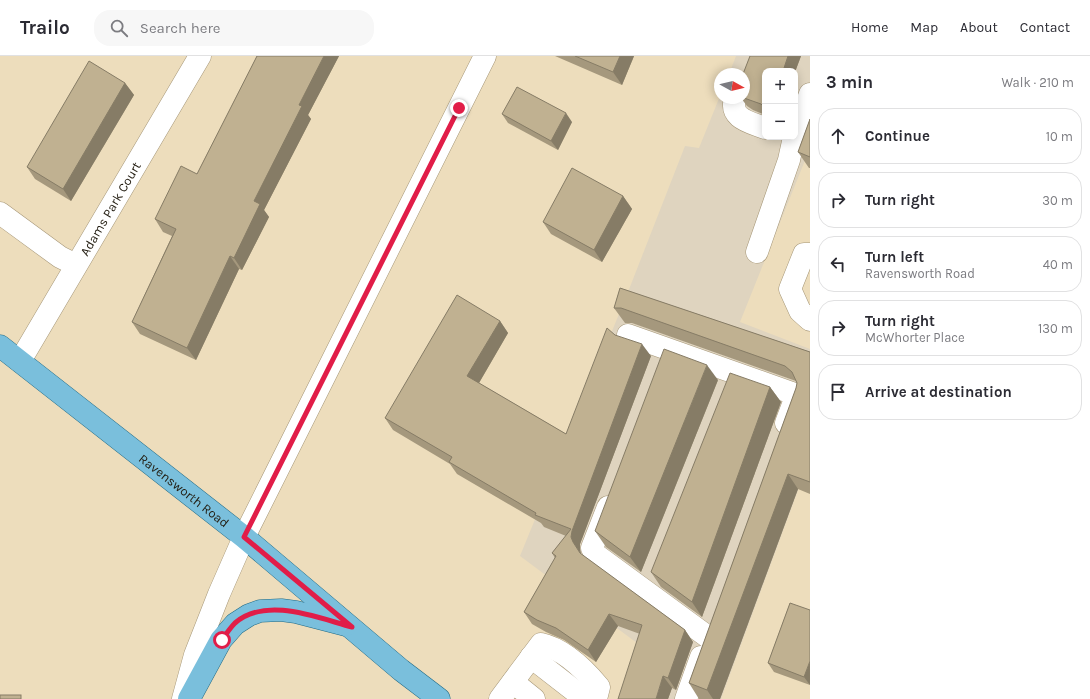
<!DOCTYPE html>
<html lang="en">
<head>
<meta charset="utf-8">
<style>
	body { margin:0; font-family:Karla,sans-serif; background:#f7f7f7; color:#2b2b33 }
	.controls { position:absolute; right:12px; top:12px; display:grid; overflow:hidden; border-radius:8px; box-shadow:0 2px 10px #0003 }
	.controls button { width:36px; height:36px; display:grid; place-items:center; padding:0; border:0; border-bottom:1px solid #e1e1e2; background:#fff; color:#2b2b33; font:20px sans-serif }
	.compass { position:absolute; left:714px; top:12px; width:36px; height:36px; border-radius:50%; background:#fff; box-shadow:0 2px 10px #0003; rotate:98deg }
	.stop { position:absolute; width:12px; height:12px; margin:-9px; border:3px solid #e11d48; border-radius:50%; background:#fff }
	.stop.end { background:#e11d48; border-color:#fff; box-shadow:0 1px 4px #0008 }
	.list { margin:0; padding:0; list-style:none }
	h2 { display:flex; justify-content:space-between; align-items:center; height:52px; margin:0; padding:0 16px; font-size:17px }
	h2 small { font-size:13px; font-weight:400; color:#7c7c81 }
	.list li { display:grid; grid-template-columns:26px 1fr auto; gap:12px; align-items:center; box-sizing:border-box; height:56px; margin:0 8px 8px; padding:0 8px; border:1px solid #e1e1e2; border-radius:16px }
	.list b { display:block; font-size:15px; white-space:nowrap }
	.list p { margin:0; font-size:13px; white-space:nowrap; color:#7c7c81 }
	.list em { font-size:13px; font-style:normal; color:#7c7c81 }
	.icon { flex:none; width:22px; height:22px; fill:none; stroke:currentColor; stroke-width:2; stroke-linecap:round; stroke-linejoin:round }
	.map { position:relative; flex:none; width:810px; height:643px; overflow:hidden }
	header { display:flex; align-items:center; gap:24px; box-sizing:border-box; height:56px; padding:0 20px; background:#fff; border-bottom:1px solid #e1e1e2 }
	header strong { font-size:19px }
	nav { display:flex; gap:22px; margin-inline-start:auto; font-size:14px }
	.search { width:280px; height:36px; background:#f7f7f7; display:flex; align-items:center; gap:10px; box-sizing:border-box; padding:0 14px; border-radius:16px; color:#7c7c81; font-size:15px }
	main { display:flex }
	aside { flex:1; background:#fff }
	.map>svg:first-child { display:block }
</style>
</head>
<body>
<header>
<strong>Trailo</strong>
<div class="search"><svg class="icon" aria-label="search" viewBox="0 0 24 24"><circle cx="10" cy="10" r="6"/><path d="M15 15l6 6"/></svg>Search here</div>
<nav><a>Home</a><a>Map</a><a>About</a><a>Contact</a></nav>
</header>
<main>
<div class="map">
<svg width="810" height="643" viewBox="0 0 810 643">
	<rect width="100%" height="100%" fill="#edddbc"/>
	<!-- industrial -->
	<path fill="#dfd4bf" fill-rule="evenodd" d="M736 0H810V92L740 266 810 293V402L721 643H619L641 590 520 500 628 236 685 90 699 92 720 40V42H744V18H729ZM765 15H795V81H765Z"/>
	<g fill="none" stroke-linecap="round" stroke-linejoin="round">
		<defs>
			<g id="minor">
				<path d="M735 42C729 63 750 66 765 72"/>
				<polyline points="795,79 810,38"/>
				<polyline points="0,157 60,201 76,209"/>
				<polyline points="757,196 789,104 794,81"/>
				<polyline points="810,198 804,198 790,233 800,255 810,264"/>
				<polyline points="628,279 792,337 795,343 786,367"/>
				<path id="s1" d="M20 305 200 0"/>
				<polyline points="608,451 592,492 596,499 708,581"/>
				<polyline points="531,601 585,643"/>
				<polyline points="513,626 534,643"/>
				<polyline points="183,643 195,599 219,538 244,481 485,0"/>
				<path d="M500 643 541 588C564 593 584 613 599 631L596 643"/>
				<polyline points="686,643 701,601"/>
			</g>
			<g id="major">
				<path id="s2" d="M0 290 244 481 401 614 439 643"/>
				<polyline points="189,643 221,584 235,568 249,559 260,555 281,554 296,556 346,569"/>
			</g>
		</defs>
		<!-- minor casing -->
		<use href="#minor" stroke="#a69778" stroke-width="23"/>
		<!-- major casing -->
		<use href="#major" stroke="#216a85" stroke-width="23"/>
		<!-- minor -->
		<use href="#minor" stroke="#fff" stroke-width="22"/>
		<!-- major -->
		<use href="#major" stroke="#7abfdc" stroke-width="22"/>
	</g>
	<!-- wall -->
	<g fill="#a5987d">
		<polygon points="257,0 339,0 308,59 311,63 264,154 269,161 242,214 239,213 196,304 140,278 132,266 172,180 163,176 155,163 197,118"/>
		<polygon points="555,0 634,0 622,29"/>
		<polygon points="750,0 801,0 795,16 795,15 765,15 765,59 753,54 747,50 741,42 744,42 744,18 743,18"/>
		<polygon points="125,27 134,39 71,145 35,123 27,111"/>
		<polygon points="502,58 572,66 558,94 508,67"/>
		<polygon points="810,63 810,112 809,112 798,96"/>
		<polygon points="623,140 632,153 602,206 551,178 543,166"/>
		<polygon points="620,232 810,296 810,438 798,433 720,643 699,643 689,627 796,332 797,327 796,325 632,267 625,267 614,252"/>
		<polygon points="500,265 508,277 479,327 566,378 615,279 651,300 580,488 580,493 581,498 685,574 693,586 676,634 672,632 668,643 640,578 618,570 596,606 564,584 546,576 532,568 524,556 555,502 552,497 566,480 544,471 541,467 457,418 450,408 393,374 385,362"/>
		<polygon points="718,324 641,516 606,491 595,475"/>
		<polygon points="770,331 781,346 702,561 661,531 651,516"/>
		<polygon points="790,547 810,629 774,616 768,607"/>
	</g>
	<!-- shaded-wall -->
	<g fill="#867c66">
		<polygon points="324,0 339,0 308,59 311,63 264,154 269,161 242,214 234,202 254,145 299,49"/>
		<polygon points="620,0 634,0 622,29 613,16"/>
		<polygon points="788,0 801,0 795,16 795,15 783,15"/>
		<polygon points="125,27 134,39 71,145 63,133"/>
		<polygon points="566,57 572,66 558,94 551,85"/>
		<polygon points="623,140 632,153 602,206 594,194"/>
		<polygon points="230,200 239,213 196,304 187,292"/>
		<polygon points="500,265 508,277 476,332 467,320"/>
		<polygon points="642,288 651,300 580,488 580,493 581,498 573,486 571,481 572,475"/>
		<polygon points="707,309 718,324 641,516 630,501"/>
		<polygon points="770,331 781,346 702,561 692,546"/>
		<polygon points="788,418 798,433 720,643 713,643 707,634"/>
		<polygon points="609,558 618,570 596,606 588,594"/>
		<polygon points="685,574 693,586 676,634 668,622"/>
		<polygon points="810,605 810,629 804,621"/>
		<polygon points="663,620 672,632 668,643 656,643"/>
	</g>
	<!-- building -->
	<g fill="#c0b191" stroke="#867c66">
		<polygon points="257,0 324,0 299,49 302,50 254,145 260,148 234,202 230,200 187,292 132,266 176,173 155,163 181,110 197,118"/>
		<polygon points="575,0 620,0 613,16"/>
		<polygon points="750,0 788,0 783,15 765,15 765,52 761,48 744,42 744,18 743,18"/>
		<polygon points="89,5 125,27 63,133 27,111"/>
		<polygon points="517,31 566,57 551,85 502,58"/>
		<polygon points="810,63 810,101 798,96"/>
		<polygon points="572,112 623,140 594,194 543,166"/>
		<polygon points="620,232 810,296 810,426 788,418 707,634 689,627 796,332 797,327 792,316 785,310 621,252 614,252"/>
		<polygon points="457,239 500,265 467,320 566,378 607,272 615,279 642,288 572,475 571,481 573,486 580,497 685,574 668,622 663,620 656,643 618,643 642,569 609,558 588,594 556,572 537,564 524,556 556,500 552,497 571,473 535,459 536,457 449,406 452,401 385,362"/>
		<polygon points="664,293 707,309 630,501 595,475"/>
		<polygon points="730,317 770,331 692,546 651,516"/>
		<polygon points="790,547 810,554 810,605 804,621 768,607"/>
		<rect x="0" y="639" width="21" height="4"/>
	</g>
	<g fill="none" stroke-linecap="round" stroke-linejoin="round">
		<!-- route -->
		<path stroke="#e11d48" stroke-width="5" d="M222 584C226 578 230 572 235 567 266 540 318 562 352 571L244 481 459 52"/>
	</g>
	<g text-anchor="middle" stroke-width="3.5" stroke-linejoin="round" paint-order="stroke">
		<!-- street labels -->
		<g font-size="13" fill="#221c10" stroke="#fff">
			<text dy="5" stroke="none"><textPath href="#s1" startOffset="177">Adams Park Court</textPath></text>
			<text dy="5" stroke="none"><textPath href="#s2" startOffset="234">Ravensworth Road</textPath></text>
		</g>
	</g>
</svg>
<div class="controls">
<button>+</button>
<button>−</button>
</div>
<svg class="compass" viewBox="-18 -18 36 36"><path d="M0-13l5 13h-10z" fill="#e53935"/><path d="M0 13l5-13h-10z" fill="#7c7c81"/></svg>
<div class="stop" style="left:222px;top:584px"></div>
<div class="stop end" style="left:459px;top:52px"></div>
</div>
<aside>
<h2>3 min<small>Walk · 210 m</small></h2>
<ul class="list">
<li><svg class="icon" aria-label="ahead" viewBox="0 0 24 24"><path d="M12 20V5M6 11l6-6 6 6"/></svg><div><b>Continue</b></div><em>10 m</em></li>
<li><svg class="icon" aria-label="right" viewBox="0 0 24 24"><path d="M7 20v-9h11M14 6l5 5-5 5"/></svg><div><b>Turn right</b></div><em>30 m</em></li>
<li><svg class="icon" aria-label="left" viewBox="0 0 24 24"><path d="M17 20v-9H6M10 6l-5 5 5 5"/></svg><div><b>Turn left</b><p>Ravensworth Road</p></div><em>40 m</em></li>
<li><svg class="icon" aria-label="right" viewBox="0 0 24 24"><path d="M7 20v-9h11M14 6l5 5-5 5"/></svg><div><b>Turn right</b><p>McWhorter Place</p></div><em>130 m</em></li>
<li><svg class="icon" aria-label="arrive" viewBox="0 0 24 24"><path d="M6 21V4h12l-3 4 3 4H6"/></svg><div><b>Arrive at destination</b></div></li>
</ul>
</aside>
</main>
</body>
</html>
